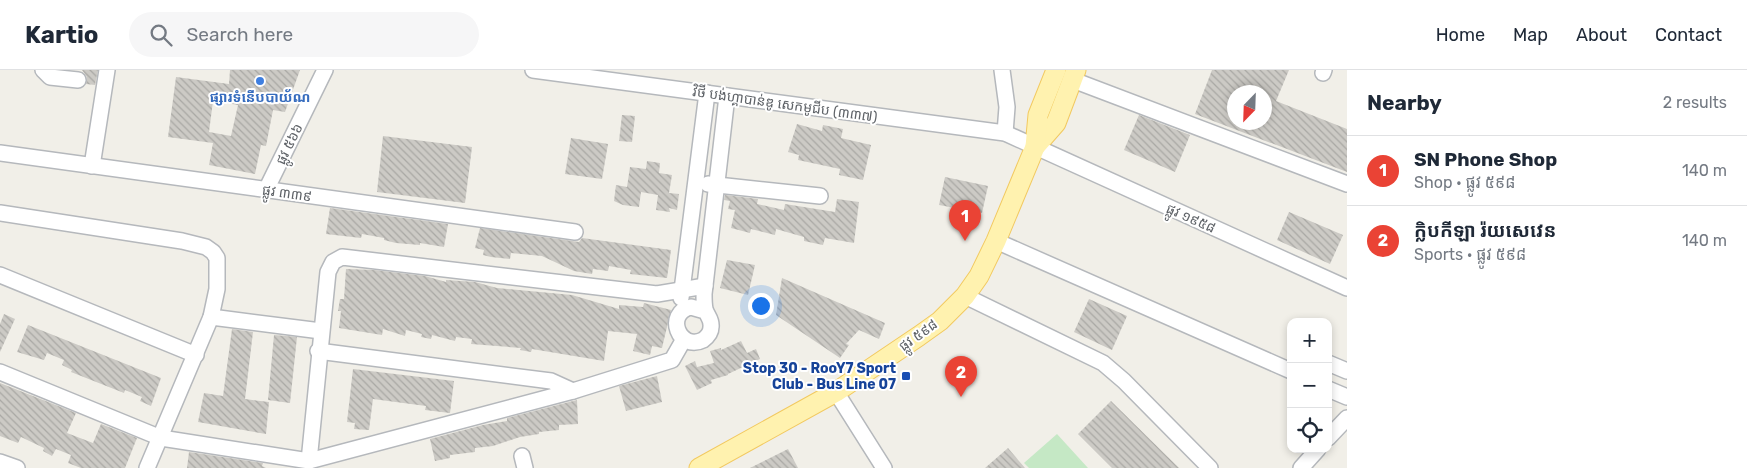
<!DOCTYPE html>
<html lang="en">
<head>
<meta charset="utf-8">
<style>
	body { margin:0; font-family:Rubik,"Noto Sans Khmer",sans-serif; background:#f6f6f7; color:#1f2937 }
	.controls { position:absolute; right:15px; bottom:15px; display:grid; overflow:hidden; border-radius:10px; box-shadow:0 2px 8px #0003 }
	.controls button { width:45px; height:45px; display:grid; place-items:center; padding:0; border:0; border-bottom:1px solid #e0e1e3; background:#fff; color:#1f2937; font:25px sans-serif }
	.compass { position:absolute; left:1227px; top:15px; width:45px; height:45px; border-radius:50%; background:#fff; box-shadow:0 2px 8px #0003; rotate:203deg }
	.you { position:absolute; left:760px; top:235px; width:18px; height:18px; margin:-12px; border:4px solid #fff; border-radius:50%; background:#1a73e8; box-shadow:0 0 0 8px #1a73e833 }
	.badge { display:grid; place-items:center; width:32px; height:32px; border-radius:50%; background:#ea4335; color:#fff; font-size:16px; font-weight:700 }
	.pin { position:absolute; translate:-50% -41px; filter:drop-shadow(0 1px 2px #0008) }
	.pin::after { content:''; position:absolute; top:26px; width:18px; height:15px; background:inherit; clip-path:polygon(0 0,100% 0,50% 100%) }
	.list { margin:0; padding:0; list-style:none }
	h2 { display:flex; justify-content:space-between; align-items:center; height:65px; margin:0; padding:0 20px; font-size:21px }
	h2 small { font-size:16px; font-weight:400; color:#747a83 }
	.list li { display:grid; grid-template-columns:32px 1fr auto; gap:15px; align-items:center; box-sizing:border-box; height:70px; padding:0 20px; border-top:1px solid #e0e1e3 }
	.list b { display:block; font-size:19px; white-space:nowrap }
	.list p { margin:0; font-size:16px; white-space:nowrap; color:#747a83 }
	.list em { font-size:16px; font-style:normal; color:#747a83 }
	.icon { flex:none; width:28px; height:28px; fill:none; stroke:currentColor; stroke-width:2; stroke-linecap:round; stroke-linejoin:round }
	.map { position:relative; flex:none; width:1347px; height:398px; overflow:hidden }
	header { display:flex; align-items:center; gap:30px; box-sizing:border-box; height:70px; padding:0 25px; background:#fff; border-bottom:1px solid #e0e1e3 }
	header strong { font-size:24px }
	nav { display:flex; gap:28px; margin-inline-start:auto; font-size:18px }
	.search { width:350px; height:45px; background:#f6f6f7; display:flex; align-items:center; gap:12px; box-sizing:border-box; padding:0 18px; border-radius:28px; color:#747a83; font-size:19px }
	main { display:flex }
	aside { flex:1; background:#fff }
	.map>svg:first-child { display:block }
</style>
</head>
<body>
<header>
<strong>Kartio</strong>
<div class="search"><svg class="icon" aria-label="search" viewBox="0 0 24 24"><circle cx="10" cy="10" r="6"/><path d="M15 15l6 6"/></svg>Search here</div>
<nav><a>Home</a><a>Map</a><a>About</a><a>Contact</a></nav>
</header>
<main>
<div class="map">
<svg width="1347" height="398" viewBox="0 0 1347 398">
	<defs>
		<pattern id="building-back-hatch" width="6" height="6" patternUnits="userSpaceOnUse" patternTransform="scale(1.25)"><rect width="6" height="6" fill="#cccac5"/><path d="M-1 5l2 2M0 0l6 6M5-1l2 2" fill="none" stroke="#a9a8a4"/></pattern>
	</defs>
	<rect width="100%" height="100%" fill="#f1efe8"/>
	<!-- pitch -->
	<polygon fill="#c5e8c5" points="1057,364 1088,398 1029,398 1024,393"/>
	<!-- building -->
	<g fill="url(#building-back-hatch)" fill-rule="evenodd">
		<polygon points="82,0 98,0 95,15 86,14 87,7"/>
		<path d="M230 0H300L285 42 273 40 266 76 261 75 255 104 209 95 213 73 168 67 176 7 229 14ZM213 31 238 35 231 66 209 62Z"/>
		<path d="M1212 0H1289L1276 31 1347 59V102L1195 44ZM1234 22H1264V52H1234Z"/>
		<polygon points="622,45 635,46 632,72 619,71"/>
		<polygon points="1139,45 1190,65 1175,102 1124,80"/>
		<polygon points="797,54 822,61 823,55 843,59 841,68 871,75 863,110 839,105 840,99 798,90 799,85 788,82"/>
		<polygon points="383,66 472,77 465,133 377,122"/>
		<polygon points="571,68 608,74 602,109 565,104"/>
		<polygon points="647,91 660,93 659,103 672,105 669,123 679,124 677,140 669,138 670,142 656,140 658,125 641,122 639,137 623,135 614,131 616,115 627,117 630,97 646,99"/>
		<polygon points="945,107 988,116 982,143 939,135"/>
		<polygon points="725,125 758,129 757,134 784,140 785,134 835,142 837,129 859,132 854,173 825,168 823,175 804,171 804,167 776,159 775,165 751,159 750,163 731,158 735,140 728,139 730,131 724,130"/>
		<polygon points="330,138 448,154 444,177 420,173 420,175 396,173 384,170 384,168 362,164 361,168 326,164"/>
		<polygon points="1289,142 1343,165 1330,194 1277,170"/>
		<polygon points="480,158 579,172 582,168 671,180 667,208 630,204 631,200 609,196 608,201 593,199 592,204 574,201 542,186 511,183 510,189 491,187 483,185 484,180 475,178"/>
		<polygon points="727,190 755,195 748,225 720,218"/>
		<polygon points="346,199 374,200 425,206 446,212 446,210 475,212 497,218 572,225 619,239 619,235 643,237 644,233 671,240 662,278 652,276 650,285 633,281 637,264 608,261 604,291 532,279 531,282 520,280 521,278 471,274 472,269 456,267 455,271 432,265 431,269 421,267 422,264 406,260 405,266 383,259 382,265 339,258 341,241 338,241 340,229 344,229"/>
		<polygon points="782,208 885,253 879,269 859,260 846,274 849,275 840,288 776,245"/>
		<polygon points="1089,229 1127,246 1112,280 1074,262"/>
		<polygon points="4,244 15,249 0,282 0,254"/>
		<polygon points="28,255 161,308 151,336 140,331 142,327 125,320 124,323 71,302 72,300 62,295 64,290 47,283 44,290 17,282"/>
		<polygon points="232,259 253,262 245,329 269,332 266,364 198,352 204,323 223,326"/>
		<polygon points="274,265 297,267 290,333 268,330"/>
		<polygon points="741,271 747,283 756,279 760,289 728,304 728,305 711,310 712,313 697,320 685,296 695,291 697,297 714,293 710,281 721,278 721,280"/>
		<polygon points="353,299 454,311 450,343 425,340 426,336 373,329 369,360 354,359 355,353 347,352"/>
		<polygon points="657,306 662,332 626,341 619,316"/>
		<polygon points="0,313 76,343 67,363 93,373 101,354 137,368 125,398 81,398 68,393 71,385 56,379 52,386 43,381 44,378 21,367 18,373 0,366"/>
		<polygon points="577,330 578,354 559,355 559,360 539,362 539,364 520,367 493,376 475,378 475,382 450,385 450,388 435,391 430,369 483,355 507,351 507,348"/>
		<polygon points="1111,331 1179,398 1112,398 1078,364"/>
		<polygon points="1008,378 1025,398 985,398"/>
		<polygon points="788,379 798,398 750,398"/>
		<polygon points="189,382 263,393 262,396 266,398 187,398"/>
	</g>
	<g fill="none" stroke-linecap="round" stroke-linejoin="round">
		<defs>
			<g id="minor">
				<polyline points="43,0 50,7 78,10"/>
				<polyline points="533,0 1005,63 1347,218"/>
				<polyline points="1002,0 1007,37 1005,63"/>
				<polyline points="1323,3 1324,0"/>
				<polyline points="1073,10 1347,114"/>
				<polyline points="0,83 575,162"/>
				<polyline points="92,96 107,0"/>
				<polyline points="708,114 820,126"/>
				<polyline points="266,120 325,0"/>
				<polyline points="0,143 182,171 206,177 213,182 217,188 217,219 211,247 147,398"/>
				<polyline points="996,171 1291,301"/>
				<polyline points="0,205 196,285"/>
				<polyline points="965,226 1103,293 1124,311 1210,398"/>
				<polyline points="681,228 707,23"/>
				<path d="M705 241 691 237C664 243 679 282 703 270 707 267 711 262 711 257 712 249 707 246 705 239 704 234 704 229 704 224L727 26"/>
				<polyline points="211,247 321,261"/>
				<polyline points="318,281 551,311 573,321"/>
				<polyline points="1328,293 1347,301"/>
				<polyline points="0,302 161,368 309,391 573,321 672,290 684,269"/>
				<polyline points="1328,319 1347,327"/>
				<polyline points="836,322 884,398"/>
				<polyline points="1328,368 1347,348"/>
				<polyline points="522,386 525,398"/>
				<polyline points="309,391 328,202 333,192 342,187 657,224 705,216"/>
				<polyline points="0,392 17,398"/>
				<polyline points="1301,398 1318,379"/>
			</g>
			<g id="major">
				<polyline points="1035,77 1056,53 1076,0"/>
				<polyline points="699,398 836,322 919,266 940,251 965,226 979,206 996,171 1035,77 1038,45 1056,0"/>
			</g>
		</defs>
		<!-- minor casing -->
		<use href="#minor" stroke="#b5b8bc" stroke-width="18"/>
		<!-- major casing -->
		<use href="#major" stroke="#f2c960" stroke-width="21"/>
		<!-- minor -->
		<use href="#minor" stroke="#fff" stroke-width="15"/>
		<!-- major -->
		<use href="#major" stroke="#fff2af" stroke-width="19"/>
	</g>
	<!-- markers -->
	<circle fill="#3f7fe0" stroke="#fff" stroke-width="2" cx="260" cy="11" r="5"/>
	<rect fill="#1a4fb4" stroke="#fff" stroke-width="2" x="901" y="301" width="10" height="10" rx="2.5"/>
	<g text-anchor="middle" stroke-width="4" stroke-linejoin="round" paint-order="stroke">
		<!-- shop labels -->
		<g font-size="14" font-weight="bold" fill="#366cbe" stroke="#fff">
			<text x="260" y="32">ផ្សារទំនើបបាយ័ណ</text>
		</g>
		<!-- street labels -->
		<g font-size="14" fill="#5f6368" stroke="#fff">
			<text transform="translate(785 34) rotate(8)" y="5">វិថី បង់ហ្គាបាន់ឌូ សេកមូជីប (៣៣៧)</text>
			<text transform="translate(289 74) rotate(-64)" y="5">ផ្លូវ ៥៦៦</text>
			<text transform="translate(287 123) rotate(8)" y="5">ផ្លូវ ៣៣៩</text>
			<text transform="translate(1191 148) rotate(24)" y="5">ផ្លូវ ១៩៥៨</text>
			<text transform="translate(918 265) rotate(-36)" y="5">ផ្លូវ ៥៩៨</text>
		</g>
		<!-- transit labels -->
		<g font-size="14" font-weight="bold" fill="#164399" stroke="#fff" text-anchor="end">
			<text x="896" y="303">Stop 30 - RooY7 Sport<tspan x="896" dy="16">Club - Bus Line 07</tspan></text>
		</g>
	</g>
</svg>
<div class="controls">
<button>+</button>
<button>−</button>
<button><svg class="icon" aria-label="locate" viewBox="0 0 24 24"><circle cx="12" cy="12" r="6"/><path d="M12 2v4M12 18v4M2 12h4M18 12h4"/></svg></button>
</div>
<svg class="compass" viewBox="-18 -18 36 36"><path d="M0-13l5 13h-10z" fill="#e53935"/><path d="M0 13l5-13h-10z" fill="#747a83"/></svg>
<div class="you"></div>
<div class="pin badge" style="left:965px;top:171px">1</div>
<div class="pin badge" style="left:961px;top:327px">2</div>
</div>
<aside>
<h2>Nearby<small>2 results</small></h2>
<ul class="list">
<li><span class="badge">1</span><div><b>SN Phone Shop</b><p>Shop · ផ្លូវ ៥៩៨</p></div><em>140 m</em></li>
<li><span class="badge">2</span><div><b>ក្លិបកីឡា រ៉យសេវេន</b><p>Sports · ផ្លូវ ៥៩៨</p></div><em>140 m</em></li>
</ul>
</aside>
</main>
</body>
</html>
